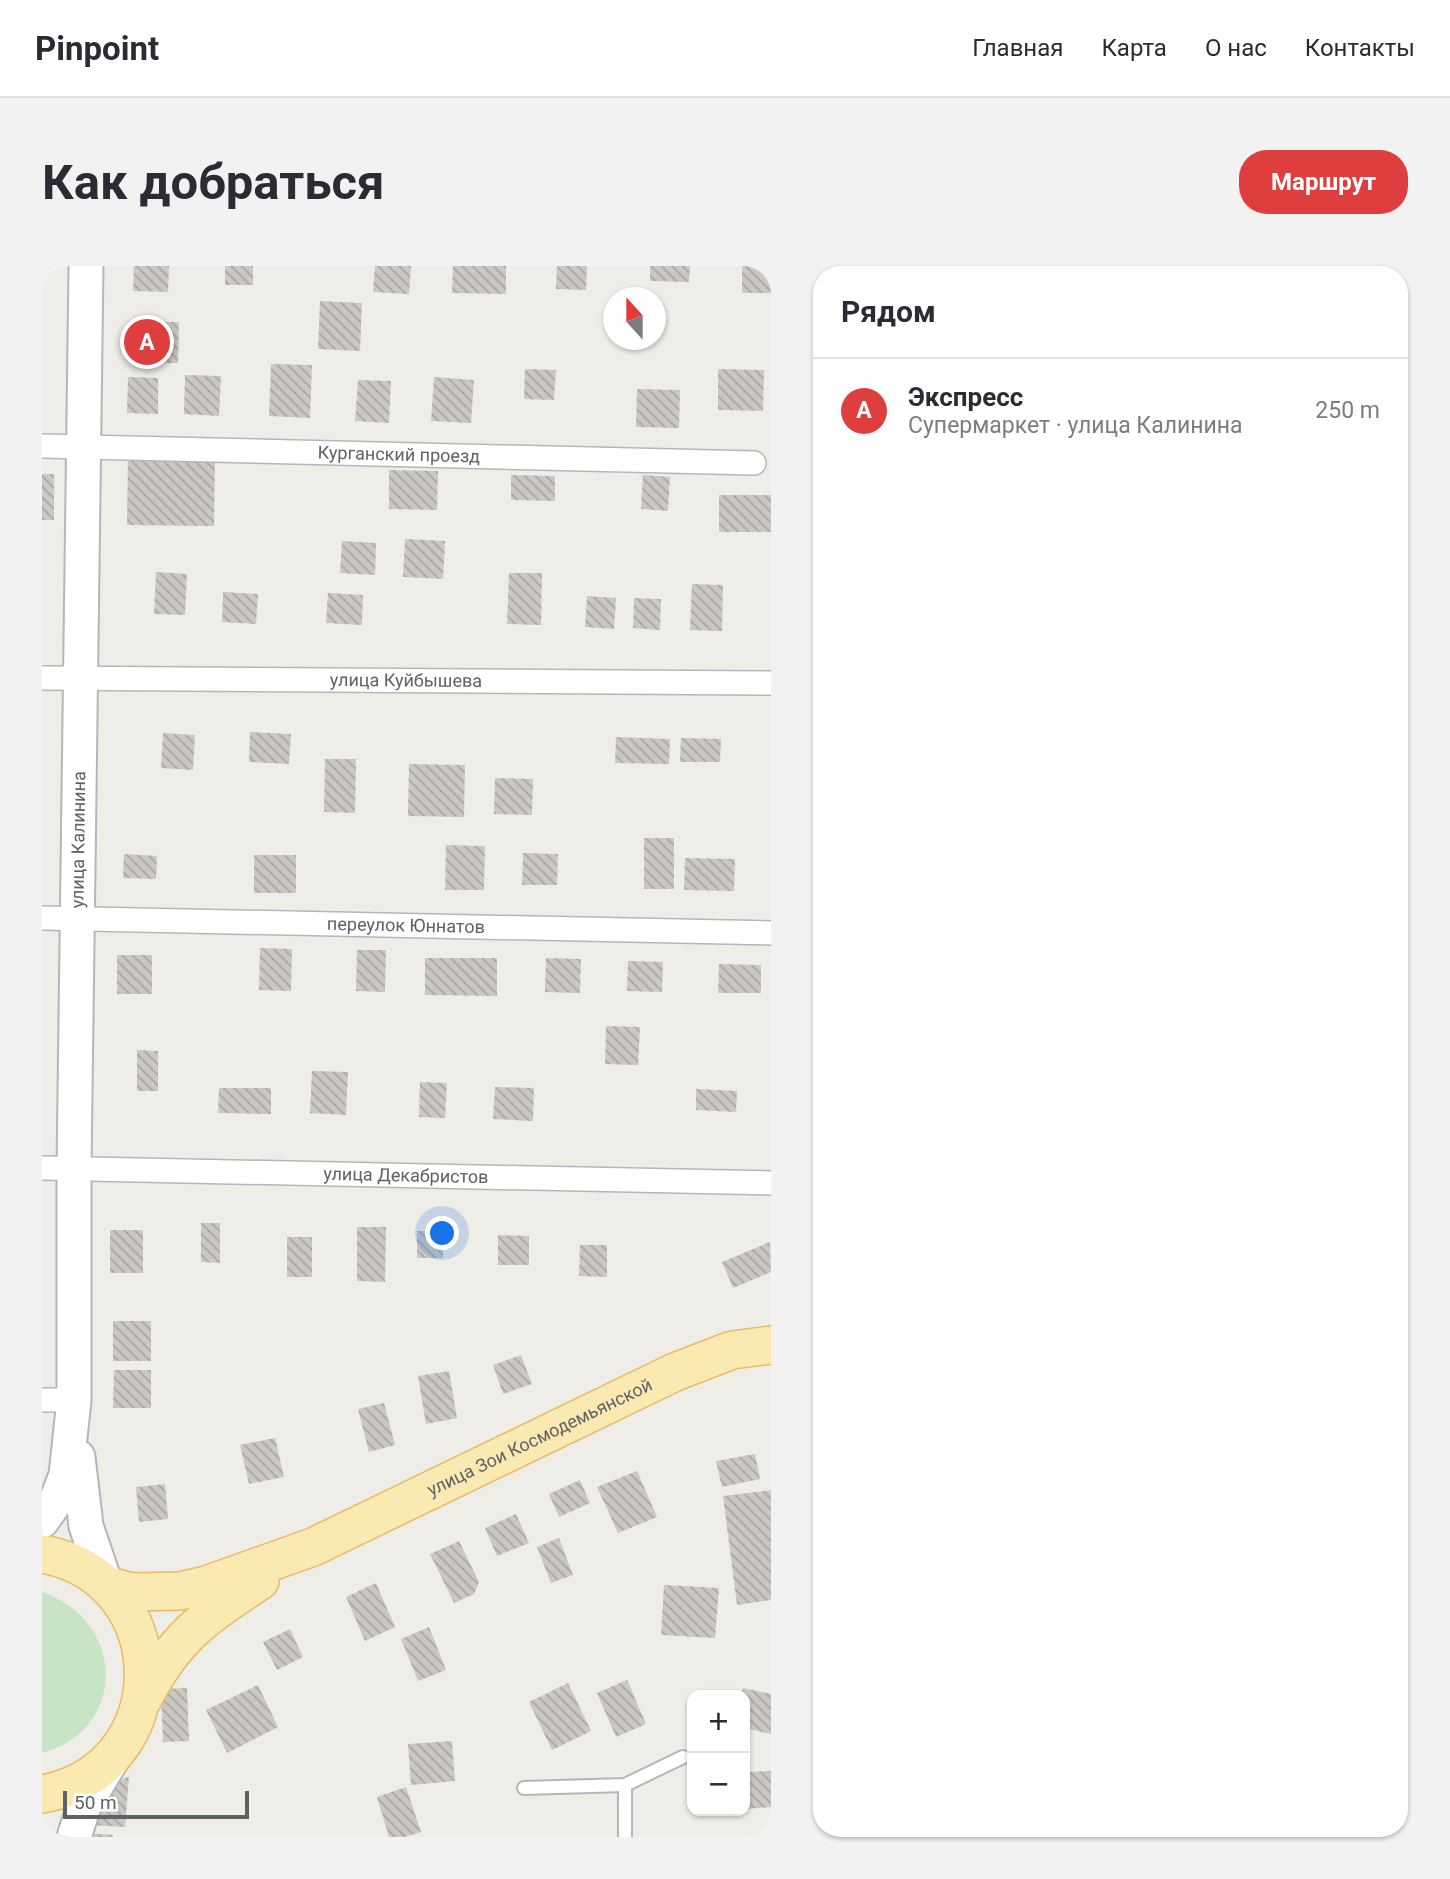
<!DOCTYPE html>
<html lang="ru">
<head>
<meta charset="utf-8">
<style>
	body { margin:0; font-family:Roboto,sans-serif; background:#f2f2f3; color:#2b2b33 }
	.controls { position:absolute; right:21px; bottom:21px; display:grid; overflow:hidden; border-radius:14px; box-shadow:0 2px 5px #0004 }
	.controls button { width:63px; height:63px; display:grid; place-items:center; padding:0; border:0; border-bottom:2px solid #e1e1e2; background:#fff; color:#2b2b33; font:35px sans-serif }
	.compass { position:absolute; left:561px; top:21px; width:63px; height:63px; border-radius:50%; background:#fff; box-shadow:0 2px 5px #0004; rotate:339deg }
	.scale { position:absolute; left:21px; bottom:18px; width:186px; box-sizing:border-box; padding-left:7px; border:4px solid #5e6266; border-top:0; font-size:19px; line-height:24px; white-space:nowrap; color:#5e6266; -webkit-text-stroke:5px #fff; paint-order:stroke }
	.you { position:absolute; left:401px; top:968px; width:24px; height:24px; margin:-18px; border:5px solid #fff; border-radius:50%; background:#1a73e8; box-shadow:0 0 0 10px #1a73e833 }
	.badge { display:grid; place-items:center; width:46px; height:46px; border-radius:50%; background:#de3f3e; color:#fff; font-size:23px; font-weight:700 }
	.pin { position:absolute; translate:-50% -50%; border:4px solid #fff; box-shadow:0 2px 7px #0006 }
	.list { margin:0; padding:0; list-style:none }
	h2 { display:flex; justify-content:space-between; align-items:center; height:91px; margin:0; padding:0 28px; font-size:30px }
	h2 small { font-size:23px; font-weight:400; color:#7c7c81 }
	.list li { display:grid; grid-template-columns:46px 1fr auto; gap:21px; align-items:center; box-sizing:border-box; height:105px; padding:0 28px; border-top:2px solid #e1e1e2 }
	.list b { display:block; font-size:26px; white-space:nowrap }
	.list p { margin:0; font-size:23px; white-space:nowrap; color:#7c7c81 }
	.list em { font-size:23px; font-style:normal; color:#7c7c81 }
	.map { position:relative; flex:none; width:729px; height:1571px; overflow:hidden; border-radius:28px }
	header { display:flex; align-items:center; gap:42px; box-sizing:border-box; height:98px; padding:0 35px; background:#fff; border-bottom:2px solid #e1e1e2 }
	header strong { font-size:33px }
	nav { display:flex; gap:38px; margin-inline-start:auto; font-size:24px }
	.intro { display:flex; align-items:center; justify-content:space-between; box-sizing:border-box; height:168px; padding:0 42px }
	h1 { margin:0; font-size:49px }
	.button { padding:18px 32px; border-radius:28px; background:#de3f3e; color:#fff; font-size:24px; font-weight:700 }
	main { display:flex; gap:42px; padding:0 42px }
	aside { flex:1; background:#fff; border-radius:28px; box-shadow:0 2px 5px #0004 }
	.map>svg:first-child { display:block }
</style>
</head>
<body>
<header>
<strong>Pinpoint</strong>
<nav><a>Главная</a><a>Карта</a><a>О нас</a><a>Контакты</a></nav>
</header>
<div class="intro"><h1>Как добраться</h1><a class="button">Маршрут</a></div>
<main>
<div class="map">
<svg width="729" height="1571" viewBox="0 0 729 1571">
	<defs>
		<pattern id="building-back-hatch" width="6" height="6" patternUnits="userSpaceOnUse" patternTransform="scale(1.75)"><rect width="6" height="6" fill="#cbc8c4"/><path d="M-1 5l2 2M0 0l6 6M5-1l2 2" fill="none" stroke="#a8a6a3"/></pattern>
	</defs>
	<rect width="100%" height="100%" fill="#efede7"/>
	<!-- green -->
	<path fill="#c7e5c5" d="M0 1326C84 1354 86 1464 0 1487Z"/>
	<!-- building -->
	<g fill="url(#building-back-hatch)">
		<polygon points="92,0 127,0 126,26 91,25"/>
		<rect x="183" y="0" width="28" height="19"/>
		<polygon points="333,0 369,0 367,28 331,26"/>
		<polygon points="411,0 464,0 464,28 410,27"/>
		<polygon points="515,0 545,0 544,24 514,23"/>
		<polygon points="608,0 648,0 647,16 608,15"/>
		<rect x="700" y="0" width="29" height="27"/>
		<polygon points="278,35 320,37 318,85 276,83"/>
		<polygon points="91,56 137,56 136,97 90,97"/>
		<polygon points="229,98 270,99 268,152 227,150"/>
		<polygon points="483,103 514,104 512,134 482,133"/>
		<polygon points="676,103 722,104 721,145 676,144"/>
		<polygon points="143,109 179,110 177,150 142,148"/>
		<polygon points="86,111 116,112 116,148 85,147"/>
		<polygon points="392,111 432,114 429,157 389,155"/>
		<polygon points="316,114 349,115 347,157 313,155"/>
		<polygon points="595,123 638,124 637,162 594,161"/>
		<polygon points="86,187 173,188 172,260 85,259"/>
		<polygon points="347,204 396,205 395,244 347,243"/>
		<rect x="0" y="208" width="12" height="46"/>
		<polygon points="469,209 513,210 513,235 469,234"/>
		<polygon points="601,209 628,211 626,245 599,243"/>
		<rect x="677" y="229" width="52" height="37"/>
		<polygon points="363,273 403,275 401,313 361,311"/>
		<polygon points="300,275 334,277 333,309 298,307"/>
		<polygon points="114,306 145,308 143,349 112,348"/>
		<polygon points="467,307 500,307 499,359 465,358"/>
		<polygon points="650,318 681,319 680,365 648,364"/>
		<polygon points="181,326 216,328 214,358 180,356"/>
		<polygon points="286,327 321,329 320,359 284,357"/>
		<polygon points="545,330 574,332 572,363 543,361"/>
		<polygon points="592,332 619,333 618,364 591,362"/>
		<polygon points="208,466 249,468 247,498 207,496"/>
		<polygon points="121,467 153,469 151,504 119,502"/>
		<polygon points="574,471 628,473 627,498 573,497"/>
		<polygon points="639,472 679,473 678,496 638,496"/>
		<polygon points="283,493 314,493 313,547 282,546"/>
		<polygon points="367,498 423,499 422,551 366,550"/>
		<polygon points="453,512 491,513 490,549 452,548"/>
		<rect x="602" y="572" width="30" height="51"/>
		<polygon points="404,579 443,580 442,624 403,624"/>
		<polygon points="481,587 516,588 515,619 480,619"/>
		<polygon points="82,588 115,590 114,613 81,612"/>
		<rect x="212" y="589" width="42" height="38"/>
		<polygon points="643,592 693,593 692,625 642,624"/>
		<polygon points="218,682 250,683 249,725 217,724"/>
		<polygon points="315,684 344,684 343,726 314,725"/>
		<rect x="75" y="689" width="35" height="39"/>
		<polygon points="383,692 455,692 455,730 383,729"/>
		<polygon points="504,692 539,693 538,727 503,726"/>
		<polygon points="586,695 621,696 620,726 585,725"/>
		<polygon points="677,698 719,699 719,727 676,727"/>
		<polygon points="564,760 598,761 596,799 563,798"/>
		<polygon points="95,784 116,785 116,825 95,825"/>
		<polygon points="270,805 306,806 304,849 268,847"/>
		<polygon points="378,816 405,817 403,852 377,851"/>
		<polygon points="453,821 492,822 491,855 451,853"/>
		<polygon points="177,822 229,822 229,848 176,847"/>
		<polygon points="654,823 695,825 694,846 654,844"/>
		<polygon points="159,957 178,957 178,997 159,996"/>
		<polygon points="315,961 344,961 343,1016 315,1015"/>
		<rect x="68" y="964" width="33" height="43"/>
		<polygon points="375,965 401,966 401,992 375,992"/>
		<polygon points="456,969 487,970 487,999 456,999"/>
		<rect x="245" y="971" width="25" height="40"/>
		<polygon points="728,976 729,1006 691,1022 680,996"/>
		<polygon points="538,979 565,979 565,1011 537,1010"/>
		<rect x="71" y="1055" width="38" height="40"/>
		<polygon points="479,1089 490,1118 461,1128 451,1099"/>
		<polygon points="72,1104 109,1104 109,1142 71,1142"/>
		<polygon points="407,1105 415,1152 384,1158 376,1110"/>
		<polygon points="342,1137 353,1179 327,1186 316,1143"/>
		<polygon points="233,1172 242,1211 207,1218 198,1179"/>
		<polygon points="713,1188 718,1213 680,1221 674,1195"/>
		<polygon points="595,1205 615,1251 576,1267 555,1221"/>
		<polygon points="538,1214 548,1237 517,1251 507,1228"/>
		<polygon points="123,1218 126,1253 97,1256 94,1221"/>
		<polygon points="729,1224 729,1334 695,1339 681,1230"/>
		<polygon points="474,1248 487,1277 455,1290 443,1262"/>
		<polygon points="517,1272 531,1309 509,1317 495,1281"/>
		<polygon points="417,1275 437,1316 432,1328 412,1337 388,1288"/>
		<polygon points="334,1317 353,1361 323,1375 304,1331"/>
		<polygon points="622,1319 677,1322 673,1372 619,1369"/>
		<polygon points="387,1361 404,1404 376,1415 359,1373"/>
		<polygon points="248,1363 261,1391 235,1404 221,1376"/>
		<polygon points="585,1414 604,1458 574,1471 555,1427"/>
		<polygon points="526,1417 549,1465 510,1484 487,1436"/>
		<polygon points="216,1419 236,1461 185,1487 164,1444"/>
		<polygon points="145,1422 147,1475 121,1476 119,1423"/>
		<polygon points="701,1422 729,1428 729,1468 703,1462 703,1429 699,1429"/>
		<polygon points="410,1475 413,1515 369,1519 366,1478"/>
		<polygon points="729,1505 729,1541 703,1543 703,1506"/>
		<polygon points="87,1510 83,1561 46,1559 55,1527"/>
		<polygon points="364,1521 379,1566 363,1571 347,1571 335,1531"/>
		<polygon points="43,1567 71,1569 71,1571 43,1571"/>
	</g>
	<g fill="none" stroke-linecap="round" stroke-linejoin="round">
		<defs>
			<g id="lane">
				<polyline points="482,1522 583,1519 641,1491"/>
				<polyline points="583,1571 583,1519"/>
			</g>
			<g id="street">
				<path id="s1" d="M0 180 712 197"/>
				<path id="s2" d="M0 412 729 417"/>
				<path id="s3" d="M0 652 729 667"/>
				<path id="s4" d="M0 902 729 917"/>
				<polyline points="0,1134 32,1134"/>
			</g>
			<g id="secondary">
				<polyline points="36,1191 44,1260 64,1319"/>
				<path id="s5" d="M0 1255 14 1235 24 1209 32 1134V903L44 0"/>
				<polyline points="32,1571 42,1540 71,1492"/>
			</g>
			<g id="primary">
				<path d="M0 1288C135 1312 135 1504 0 1528"/>
				<path id="s6" d="M64 1319 89 1326 138 1325 164 1319 271 1281 633 1106 690 1084 729 1079"/>
				<path d="M101 1433C131 1373 163 1350 218 1315"/>
			</g>
		</defs>
		<!-- lane casing -->
		<use href="#lane" stroke="#b4b7ba" stroke-width="16"/>
		<!-- street casing -->
		<use href="#street" stroke="#b4b7ba" stroke-width="26"/>
		<!-- secondary casing -->
		<use href="#secondary" stroke="#b3b6ba" stroke-width="37"/>
		<!-- primary casing -->
		<use href="#primary" stroke="#e8bb67" stroke-width="40"/>
		<!-- lane -->
		<use href="#lane" stroke="#fff" stroke-width="12"/>
		<!-- street -->
		<use href="#street" stroke="#fff" stroke-width="23"/>
		<!-- secondary -->
		<use href="#secondary" stroke="#fff" stroke-width="33"/>
		<!-- primary -->
		<use href="#primary" stroke="#fae9b1" stroke-width="37"/>
	</g>
	<g text-anchor="middle" stroke-width="5" stroke-linejoin="round" paint-order="stroke">
		<!-- street labels -->
		<g font-size="18" fill="#5e6266" stroke="#fff">
			<text dy="6" stroke="none"><textPath href="#s1" startOffset="357">Курганский проезд</textPath></text>
			<text dy="6" stroke="none"><textPath href="#s2" startOffset="364">улица Куйбышева</textPath></text>
			<text dy="6" stroke="none"><textPath href="#s5" startOffset="688">улица Калинина</textPath></text>
			<text dy="6" stroke="none"><textPath href="#s3" startOffset="364">переулок Юннатов</textPath></text>
			<text dy="6" stroke="none"><textPath href="#s4" startOffset="364">улица Декабристов</textPath></text>
			<text dy="6" stroke="none"><textPath href="#s6" startOffset="467">улица Зои Космодемьянской</textPath></text>
		</g>
	</g>
</svg>
<div class="controls">
<button>+</button>
<button>−</button>
</div>
<svg class="compass" viewBox="-18 -18 36 36"><path d="M0-13l5 13h-10z" fill="#e53935"/><path d="M0 13l5-13h-10z" fill="#7c7c81"/></svg>
<div class="scale">50 m</div>
<div class="you"></div>
<div class="pin badge" style="left:105px;top:76px">A</div>
</div>
<aside>
<h2>Рядом<small></small></h2>
<ul class="list">
<li><span class="badge">A</span><div><b>Экспресс</b><p>Супермаркет · улица Калинина</p></div><em>250 m</em></li>
</ul>
</aside>
</main>
</body>
</html>
